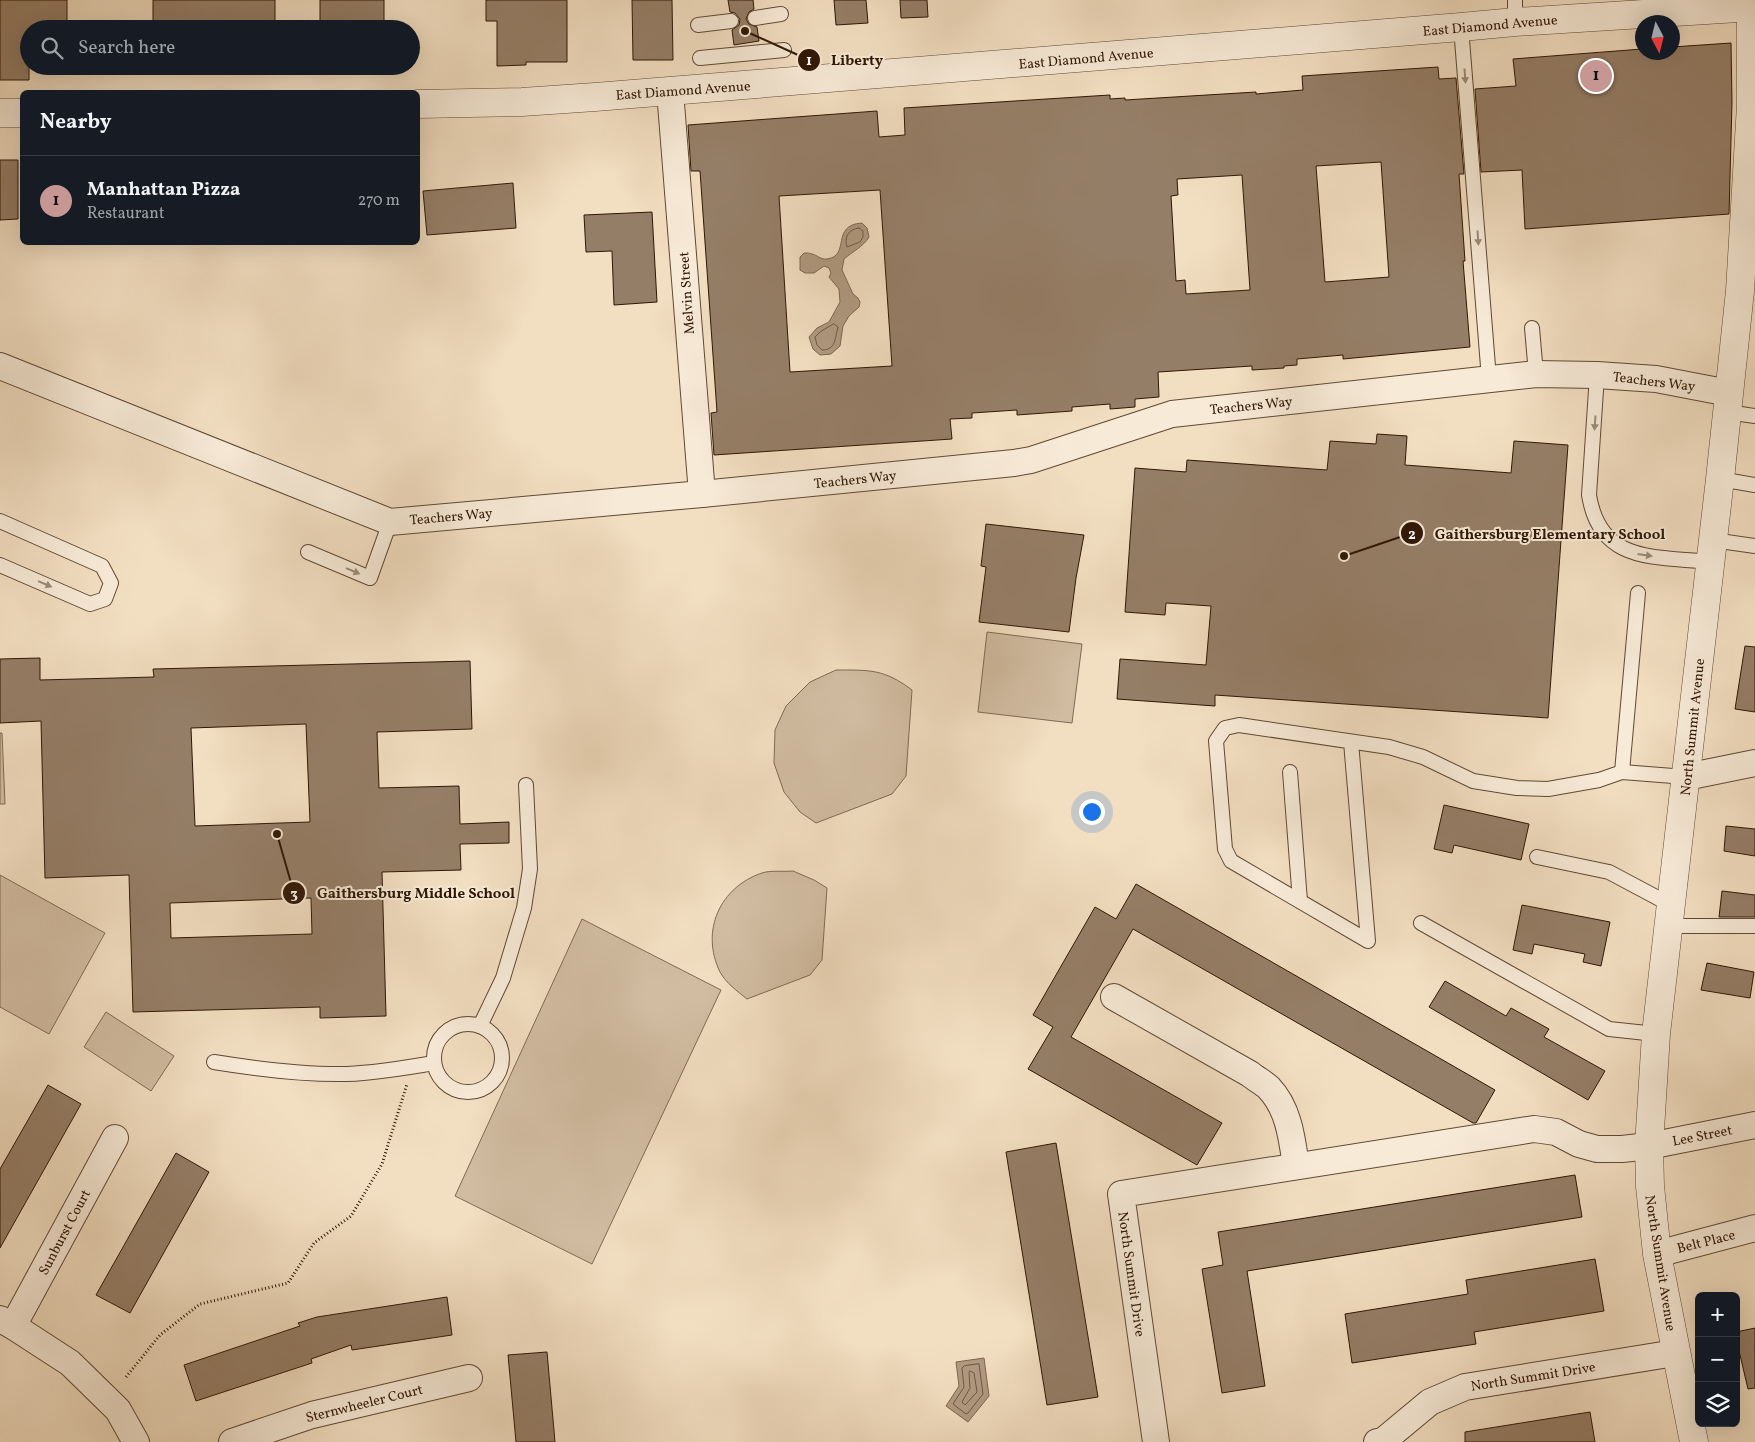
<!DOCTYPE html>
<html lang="en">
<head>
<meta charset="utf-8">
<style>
	body { margin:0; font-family:Vollkorn,serif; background:#20242c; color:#f1f3f6 }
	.controls { position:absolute; right:15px; bottom:15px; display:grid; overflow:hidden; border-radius:8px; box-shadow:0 5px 20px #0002 }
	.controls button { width:45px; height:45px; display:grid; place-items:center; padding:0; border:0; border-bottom:1px solid #363941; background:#171b24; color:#f1f3f6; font:25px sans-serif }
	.compass { position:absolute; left:1635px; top:15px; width:45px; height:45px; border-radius:50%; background:#171b24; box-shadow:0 5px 20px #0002; rotate:173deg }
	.you { position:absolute; left:1091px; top:811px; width:18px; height:18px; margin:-12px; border:4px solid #fff; border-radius:50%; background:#1a73e8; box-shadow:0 0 0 8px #1a73e833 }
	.badge { display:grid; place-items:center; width:32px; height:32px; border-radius:50%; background:#c59692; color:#111; font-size:16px; font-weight:700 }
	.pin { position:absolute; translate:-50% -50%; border:2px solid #fff; box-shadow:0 1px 5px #0006 }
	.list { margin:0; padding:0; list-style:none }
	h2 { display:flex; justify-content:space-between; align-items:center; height:65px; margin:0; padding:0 20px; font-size:21px }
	h2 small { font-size:16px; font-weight:400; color:#9ea1a6 }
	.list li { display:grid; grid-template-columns:32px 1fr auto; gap:15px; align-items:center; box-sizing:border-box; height:90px; padding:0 20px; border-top:1px solid #363941 }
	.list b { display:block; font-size:19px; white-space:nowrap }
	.list p { margin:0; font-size:16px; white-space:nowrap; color:#9ea1a6 }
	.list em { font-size:16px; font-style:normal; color:#9ea1a6 }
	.icon { flex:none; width:28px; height:28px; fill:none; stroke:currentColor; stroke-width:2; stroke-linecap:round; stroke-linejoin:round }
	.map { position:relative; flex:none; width:1755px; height:1442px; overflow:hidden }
	.search { position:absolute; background:#171b24; box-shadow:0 5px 20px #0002; left:20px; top:20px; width:400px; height:55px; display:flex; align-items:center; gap:12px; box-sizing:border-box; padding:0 18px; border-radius:28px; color:#9ea1a6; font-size:19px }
	.panel { position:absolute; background:#171b24; box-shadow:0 5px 20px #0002; left:20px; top:90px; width:400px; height:155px; border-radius:8px }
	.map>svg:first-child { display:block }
</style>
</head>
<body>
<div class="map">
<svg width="1755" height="1442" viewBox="0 0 1755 1442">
	<rect width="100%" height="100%" fill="#f2dec1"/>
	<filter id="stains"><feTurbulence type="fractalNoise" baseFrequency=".004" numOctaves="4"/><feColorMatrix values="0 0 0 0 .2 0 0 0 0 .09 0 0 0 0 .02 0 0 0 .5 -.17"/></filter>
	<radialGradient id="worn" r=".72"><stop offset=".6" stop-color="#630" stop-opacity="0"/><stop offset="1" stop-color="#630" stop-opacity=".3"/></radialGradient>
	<!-- green -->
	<g fill="#d1bca1" stroke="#806a53">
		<polygon points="987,632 1082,644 1072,723 978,712"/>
		<path d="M836 670C870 670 884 669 912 690L906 776 892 794 816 823 800 812 784 792 774 763 775 730 786 706 810 682Z"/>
		<polygon points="0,733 2,733 5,804 0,804"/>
		<path d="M793 871 814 880 827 888 822 960 810 975 747 999C737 991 726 983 720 972 700 931 720 887 762 873 771 870 783 872 793 871Z"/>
		<polygon points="0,875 105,933 49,1034 0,1007"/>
		<polygon points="582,919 721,990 592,1264 455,1196"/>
		<polygon points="106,1012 174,1056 151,1091 84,1047"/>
	</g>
	<!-- water -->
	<g fill="#b09a81" stroke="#7d664f">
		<path d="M862 223 867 228 869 237C863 247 853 251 844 259L842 270 853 294 858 298 860 302 859 307 849 316 843 326 840 346 831 354 820 355 813 349 809 337 817 328 829 322 840 302 839 289 829 277 831 273 829 268 824 266 814 273H805L800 270V257L804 253C807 253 810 253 812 254 817 255 821 260 827 259 851 256 830 225 862 223Z"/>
		<polygon points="984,1358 989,1396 968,1422 946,1406 959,1386 956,1362"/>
	</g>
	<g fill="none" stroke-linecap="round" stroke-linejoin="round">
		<!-- shore -->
		<g stroke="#705843" stroke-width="1">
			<path d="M859 228 863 231V237L860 242 847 247C844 238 848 229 859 228Z"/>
			<path d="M834 324 838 327C835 338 836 350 822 350L817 345 815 337 820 332Z"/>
			<polygon points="979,1364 983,1394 968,1413 966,1414 953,1404 964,1387 962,1368 964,1366"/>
			<polygon points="970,1371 974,1373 977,1392 965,1405 962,1402 970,1388 969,1373"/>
		</g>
	</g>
	<!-- building -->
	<g fill="#957e67" stroke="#301705" fill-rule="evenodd">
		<polygon points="0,0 67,0 67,29 29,29 29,80 0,80"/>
		<rect x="153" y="0" width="122" height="29"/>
		<rect x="320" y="0" width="64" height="29"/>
		<polygon points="486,0 567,0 567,62 526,62 526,65 497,66 497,21 486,21"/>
		<polygon points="632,0 672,0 673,60 633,60"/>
		<polygon points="728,0 753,0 754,9 749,12 746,19 749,24 757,27 759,41 734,45 732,30 739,25 740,19 735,13 730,12"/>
		<polygon points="834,0 866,0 868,23 836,25"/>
		<polygon points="900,0 927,0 928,17 901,18"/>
		<polygon points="1731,43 1732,102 1729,214 1525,229 1522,170 1481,172 1475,89 1516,86 1513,59 1642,49 1642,52 1672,52 1672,47"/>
		<path d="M1438 67 1439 79 1456 78 1464 174H1459L1465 261H1463L1470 347 1343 359V355L1297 359V365L1284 366V368L1252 370V366L1158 372 1159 397 1135 399V407L1110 409V404L1072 407V411L1017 415V410L972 413V418L950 419 952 439 714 455 711 413 717 412 700 171H691L688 125 877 111 879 137 905 135 904 108 1110 95V99L1125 98V100L1256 92V94L1303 90 1302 76ZM1381 162 1389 277 1325 282 1316 166ZM1242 175 1250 290 1186 294 1185 280 1176 281 1171 196 1178 195 1177 179ZM880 190 892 366 790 372 779 196Z"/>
		<polygon points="0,160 18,160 18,219 0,220"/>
		<polygon points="513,183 516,228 427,235 423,191"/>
		<polygon points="652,212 657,302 614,305 612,251 586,252 584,215"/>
		<polygon points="1377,434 1407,436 1405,465 1511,473 1514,441 1568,445 1548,718 1215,695 1215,706 1117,699 1120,659 1206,665 1211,606 1166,603 1165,615 1125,612 1135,468 1186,472 1187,460 1327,470 1330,441 1376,444"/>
		<polygon points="986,524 1084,535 1076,578 1069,632 979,622 986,567 981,566"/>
		<polygon points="1745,646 1755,647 1755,712 1735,709"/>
		<path d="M40 658V680L154 677 153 669 470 661 472 729 377 732 379 788 459 786 460 824 509 822V843L460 844 461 870 382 872 386 1016 320 1018V1007L133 1012 129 875 45 878 41 721 0 723V659ZM306 724 310 822 195 826 191 728ZM311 898 312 934 171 938 170 903Z"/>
		<polygon points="1444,805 1529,824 1521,860 1454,845 1452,853 1434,849"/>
		<polygon points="1726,826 1755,829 1755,856 1724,851"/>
		<polygon points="1136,884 1495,1090 1476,1123 1473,1123 1133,929 1071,1037 1222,1123 1197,1165 1028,1069 1053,1027 1033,1015 1095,907 1116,919"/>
		<polygon points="1722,891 1755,895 1755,917 1719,917"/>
		<polygon points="1522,905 1610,922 1601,966 1583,962 1585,954 1534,944 1532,954 1513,950"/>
		<polygon points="1707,963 1754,972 1750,998 1701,990"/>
		<polygon points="1445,981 1506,1016 1511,1008 1549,1029 1544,1037 1605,1071 1588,1100 1429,1007"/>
		<polygon points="48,1085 81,1104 0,1248 0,1169"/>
		<polygon points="1056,1143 1098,1397 1047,1405 1006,1152"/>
		<polygon points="176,1153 209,1172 130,1313 96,1295"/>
		<polygon points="1575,1175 1582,1217 1247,1271 1265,1386 1222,1393 1202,1269 1223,1265 1218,1232"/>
		<polygon points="1595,1259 1604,1311 1474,1332 1476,1344 1352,1363 1345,1314 1468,1294 1466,1280"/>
		<polygon points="447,1297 452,1335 352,1350 351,1345 311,1359 312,1363 196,1401 184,1365 300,1326 298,1323 317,1317"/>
		<polygon points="1755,1328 1755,1388 1748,1389 1736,1338 1736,1332"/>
		<polygon points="547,1352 555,1442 516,1442 508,1355"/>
		<polygon points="1590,1412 1595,1442 1465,1442 1465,1432"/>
	</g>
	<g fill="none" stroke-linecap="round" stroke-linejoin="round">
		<defs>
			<g id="service">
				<polyline points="1515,0 1515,22"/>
				<polyline points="755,18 781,14"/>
				<polyline points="698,25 731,21"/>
				<polyline points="1461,27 1489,379"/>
				<polyline points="700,58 784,50"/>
				<polyline points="1532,328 1536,374"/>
				<path d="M1597 375 1589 495C1600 564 1655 556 1710 562"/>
				<polyline points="1727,412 1755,416"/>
				<polyline points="1720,479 1755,485"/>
				<polyline points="0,521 102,566 111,583 105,599 90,604 0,565"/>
				<polyline points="1713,540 1755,546"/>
				<polyline points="308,552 370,578 390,522"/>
				<polyline points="1351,742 1368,941 1231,861 1225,849 1216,741 1225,728 1239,725 1389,747 1423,757 1473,781 1517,788 1548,789 1599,780 1622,772 1686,777"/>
				<polyline points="1290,772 1300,901"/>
				<polyline points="1622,772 1638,593"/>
				<polyline points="1537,857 1609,872 1671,905"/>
				<polyline points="1421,923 1609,1029 1656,1034"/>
				<polyline points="1669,926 1755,926"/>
				<circle cx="468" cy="1058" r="34"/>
				<polyline points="480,1026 503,978 524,908 530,869 526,785"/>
				<path d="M214 1062C257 1069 302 1075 347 1074 376 1073 405 1068 434 1063"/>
			</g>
			<g id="minor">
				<polyline points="670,91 702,494"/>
				<polyline points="0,366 390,522 702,494 1014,463 1031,460 1172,414 1536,374 1597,375 1656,379 1729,393"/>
				<polyline points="1686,777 1755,763"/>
				<path d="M1114 997 1250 1074C1256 1079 1264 1083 1269 1088 1289 1109 1292 1139 1296 1166"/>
				<polyline points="1657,1254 1755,1228"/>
				<polyline points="0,1319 13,1326 70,1363 118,1410 136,1442"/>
				<polyline points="13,1326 115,1138"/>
				<polyline points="232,1442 312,1415 469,1378"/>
				<polyline points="1156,1442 1121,1194 1534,1129 1556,1132 1579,1144 1597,1149 1622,1149 1649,1146 1755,1125"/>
				<polyline points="1377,1442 1383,1441 1430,1402 1465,1387 1675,1353"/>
			</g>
			<g id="tertiary">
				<polyline points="418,104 522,102 595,97 1461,27 1515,22 1755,7"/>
				<polyline points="0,113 22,113"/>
				<polyline points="1694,1442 1657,1254 1650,1186 1649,1146 1656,1034 1720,479 1740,291 1751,105 1751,0"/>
			</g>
		</defs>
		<!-- service casing -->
		<use href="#service" stroke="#604934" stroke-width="16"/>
		<!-- minor casing -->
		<use href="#minor" stroke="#604934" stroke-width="28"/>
		<!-- tertiary casing -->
		<use href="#tertiary" stroke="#604934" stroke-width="29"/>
		<!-- path -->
		<polyline stroke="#301705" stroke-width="3" stroke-dasharray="1 2.5" stroke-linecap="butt" points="126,1377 160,1335 200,1304 288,1283 314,1243 351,1216 382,1164 407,1084"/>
		<!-- service -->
		<use href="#service" stroke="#f7ead7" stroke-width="14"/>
		<!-- minor -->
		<use href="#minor" stroke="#f7ead7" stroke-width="26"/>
		<!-- tertiary -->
		<use href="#tertiary" stroke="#f7ead7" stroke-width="28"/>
	</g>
	<!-- one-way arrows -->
	<defs><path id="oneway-solid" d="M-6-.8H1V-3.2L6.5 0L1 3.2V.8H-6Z" transform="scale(1.25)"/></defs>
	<g fill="#9d8b78">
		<use href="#oneway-solid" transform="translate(1465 76) rotate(86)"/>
		<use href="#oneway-solid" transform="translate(1478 238) rotate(86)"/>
		<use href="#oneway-solid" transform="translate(1595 423) rotate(94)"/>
		<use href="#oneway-solid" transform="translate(1645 555) rotate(8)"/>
		<use href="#oneway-solid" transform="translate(353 571) rotate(23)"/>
		<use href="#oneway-solid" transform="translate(45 584) rotate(23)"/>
	</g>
	<g text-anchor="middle" stroke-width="4" stroke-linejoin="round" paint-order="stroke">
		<!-- street labels -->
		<g font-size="14" fill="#301705" stroke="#f7ead7">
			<text transform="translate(1490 25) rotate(-5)" y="5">East Diamond Avenue</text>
			<text transform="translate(1086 58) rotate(-5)" y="5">East Diamond Avenue</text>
			<text transform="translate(683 90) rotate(-4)" y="5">East Diamond Avenue</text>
			<text transform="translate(686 293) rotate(-94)" y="5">Melvin Street</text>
			<text transform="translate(1654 381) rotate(7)" y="5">Teachers Way</text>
			<text transform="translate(1251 405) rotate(-6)" y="5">Teachers Way</text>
			<text transform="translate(855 479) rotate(-6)" y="5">Teachers Way</text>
			<text transform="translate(451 516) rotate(-5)" y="5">Teachers Way</text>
			<text transform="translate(1692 727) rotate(-84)" y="5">North Summit Avenue</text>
			<text transform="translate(1702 1135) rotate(-11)" y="5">Lee Street</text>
			<text transform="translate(64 1232) rotate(-62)" y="5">Sunburst Court</text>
			<text transform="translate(1706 1241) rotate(-14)" y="5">Belt Place</text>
			<text transform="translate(1661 1263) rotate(81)" y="5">North Summit Avenue</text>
			<text transform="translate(1132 1274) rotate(82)" y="5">North Summit Drive</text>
			<text transform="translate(1533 1376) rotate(-9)" y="5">North Summit Drive</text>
			<text transform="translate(364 1403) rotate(-14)" y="5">Sternwheeler Court</text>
		</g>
	</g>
	<!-- callouts -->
	<path fill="none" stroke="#301705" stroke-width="2" d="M745 31L809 60M1344 556L1412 533M277 834L294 893"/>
	<g fill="#301705" stroke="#f7ead7" stroke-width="2">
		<circle cx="745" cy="31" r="5"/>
		<circle cx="1344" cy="556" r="5"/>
		<circle cx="277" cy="834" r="5"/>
		<circle cx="809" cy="60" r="12"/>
		<circle cx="1412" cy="533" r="12"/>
		<circle cx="294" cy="893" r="12"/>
	</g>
	<g font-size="15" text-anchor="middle" font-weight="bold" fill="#fff">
		<text x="809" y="65">1</text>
		<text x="1412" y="539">2</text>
		<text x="294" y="898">3</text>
	</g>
	<g font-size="15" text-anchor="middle" font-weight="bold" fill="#301705" stroke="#f7ead7" stroke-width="4" stroke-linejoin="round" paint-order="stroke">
		<text x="857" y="65">Liberty</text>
		<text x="1550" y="539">Gaithersburg Elementary School</text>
		<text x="416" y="898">Gaithersburg Middle School</text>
	</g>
	<rect width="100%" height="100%" filter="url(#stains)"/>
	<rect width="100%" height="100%" fill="url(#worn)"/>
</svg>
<div class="controls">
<button>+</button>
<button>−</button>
<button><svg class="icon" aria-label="layers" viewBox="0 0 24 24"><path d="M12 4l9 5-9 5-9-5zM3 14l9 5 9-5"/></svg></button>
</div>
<svg class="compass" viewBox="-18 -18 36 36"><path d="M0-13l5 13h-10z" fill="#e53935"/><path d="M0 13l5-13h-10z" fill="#9ea1a6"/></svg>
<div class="you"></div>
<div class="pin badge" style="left:1596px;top:76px">1</div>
<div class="search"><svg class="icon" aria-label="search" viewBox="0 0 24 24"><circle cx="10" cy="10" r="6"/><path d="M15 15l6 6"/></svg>Search here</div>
<section class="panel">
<h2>Nearby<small></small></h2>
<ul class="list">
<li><span class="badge">1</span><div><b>Manhattan Pizza</b><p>Restaurant</p></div><em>270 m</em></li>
</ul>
</section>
</div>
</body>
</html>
